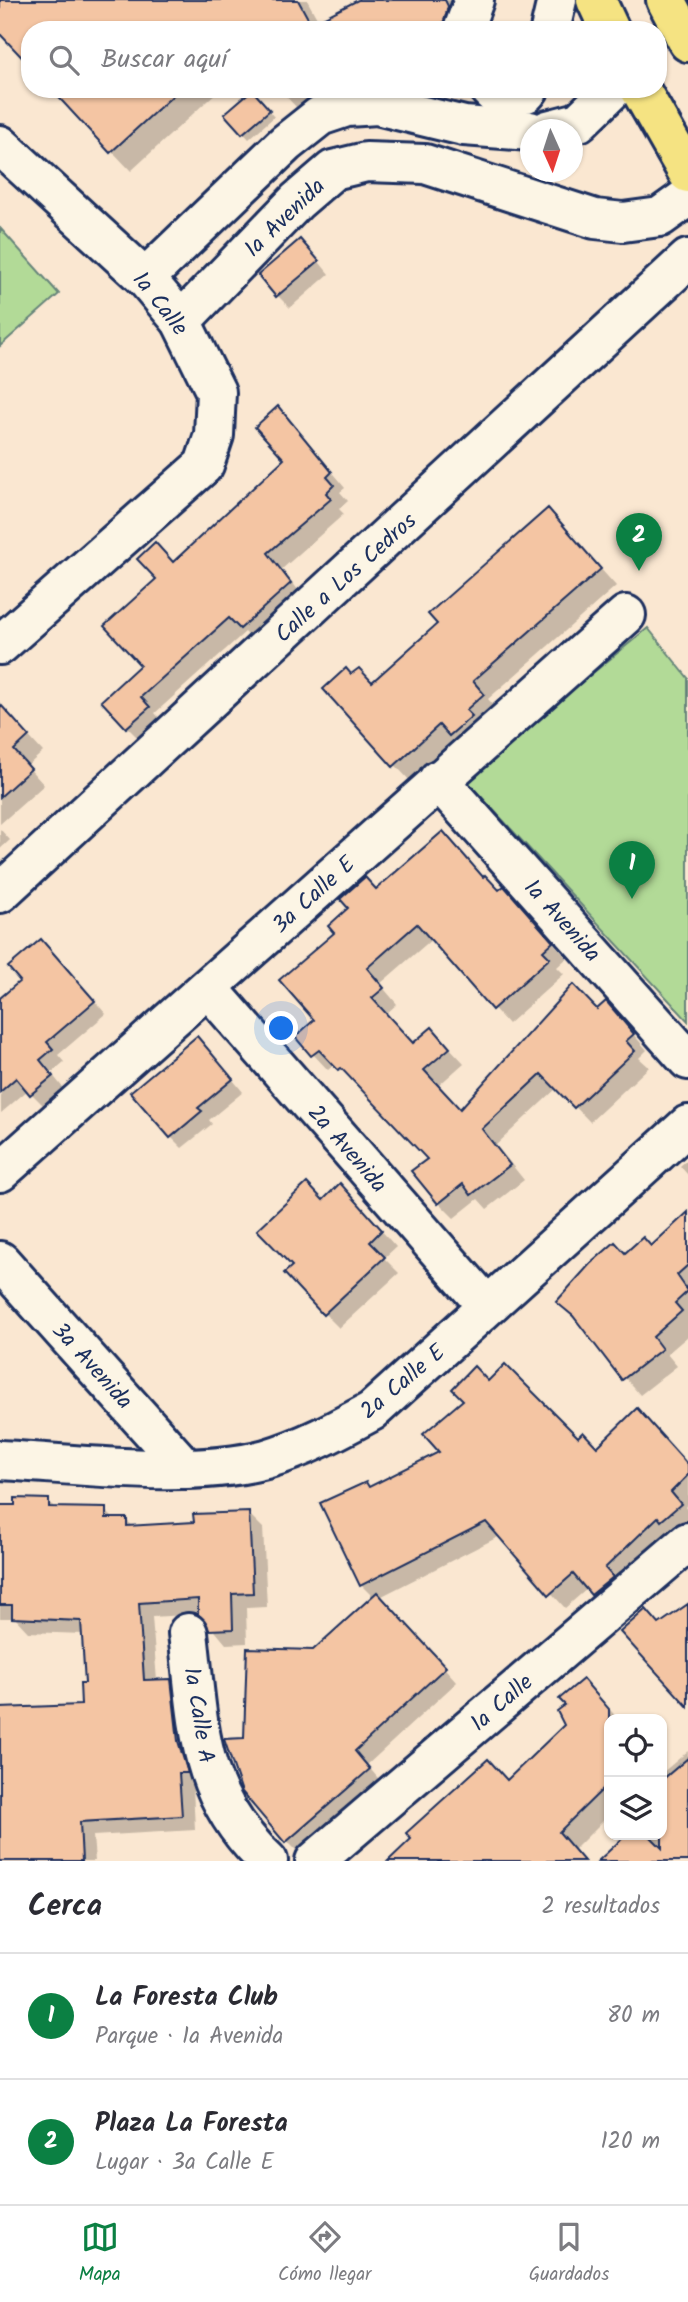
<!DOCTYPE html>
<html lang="es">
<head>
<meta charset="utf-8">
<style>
	body { margin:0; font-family:Kalam,sans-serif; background:#f7f7f7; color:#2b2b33 }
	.controls { position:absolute; right:21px; bottom:21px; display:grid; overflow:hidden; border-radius:14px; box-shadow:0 2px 5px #0004 }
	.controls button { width:63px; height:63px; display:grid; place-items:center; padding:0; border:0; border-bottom:2px solid #e1e1e2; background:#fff; color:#2b2b33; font:35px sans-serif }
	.compass { position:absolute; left:520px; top:119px; width:63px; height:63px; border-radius:50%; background:#fff; box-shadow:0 2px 5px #0004; rotate:177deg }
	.you { position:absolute; left:282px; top:1029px; width:24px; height:24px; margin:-18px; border:5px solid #fff; border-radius:50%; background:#1a73e8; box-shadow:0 0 0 10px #1a73e833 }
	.badge { display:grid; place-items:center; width:46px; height:46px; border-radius:50%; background:#0b8043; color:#fff; font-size:23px; font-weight:700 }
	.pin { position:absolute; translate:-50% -58px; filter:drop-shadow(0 2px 4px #0008) }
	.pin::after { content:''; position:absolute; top:37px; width:24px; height:21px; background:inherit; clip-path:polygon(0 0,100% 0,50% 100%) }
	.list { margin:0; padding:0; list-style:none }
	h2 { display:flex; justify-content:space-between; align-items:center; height:91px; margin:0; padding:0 28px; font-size:30px }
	h2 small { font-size:23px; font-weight:400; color:#7c7c81 }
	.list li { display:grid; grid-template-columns:46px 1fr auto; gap:21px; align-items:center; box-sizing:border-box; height:126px; padding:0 28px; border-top:2px solid #e1e1e2 }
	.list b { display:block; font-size:26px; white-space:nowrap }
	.list p { margin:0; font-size:23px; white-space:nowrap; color:#7c7c81 }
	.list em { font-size:23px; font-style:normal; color:#7c7c81 }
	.icon { flex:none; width:38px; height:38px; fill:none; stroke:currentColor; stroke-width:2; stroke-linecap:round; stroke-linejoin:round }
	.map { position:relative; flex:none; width:688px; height:1861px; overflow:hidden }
	.search { position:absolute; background:#fff; box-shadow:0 2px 5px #0004; left:21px; right:21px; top:21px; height:77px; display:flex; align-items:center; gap:18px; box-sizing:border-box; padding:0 24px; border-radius:28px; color:#7c7c81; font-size:26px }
	.sheet { height:343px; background:#fff }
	nav { display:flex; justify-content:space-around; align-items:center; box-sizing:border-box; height:98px; border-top:2px solid #e1e1e2; background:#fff; font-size:19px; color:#7c7c81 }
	nav a { display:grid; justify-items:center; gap:4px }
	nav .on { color:#0b8043 }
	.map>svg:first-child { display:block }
</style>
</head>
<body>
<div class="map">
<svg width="688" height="1861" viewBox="0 0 688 1861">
	<rect width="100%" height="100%" fill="#fae7d1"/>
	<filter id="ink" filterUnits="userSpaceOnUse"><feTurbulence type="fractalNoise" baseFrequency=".0143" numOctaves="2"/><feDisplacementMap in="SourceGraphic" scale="14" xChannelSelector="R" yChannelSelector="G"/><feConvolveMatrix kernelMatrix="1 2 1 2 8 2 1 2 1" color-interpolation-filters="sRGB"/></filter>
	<g filter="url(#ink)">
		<!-- green -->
		<g fill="#b2da97" stroke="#66847a" stroke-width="2">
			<polygon points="0,228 59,294 0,346"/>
			<polygon points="648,628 688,678 688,1021 464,778"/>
		</g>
		<!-- shadow -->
		<g fill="#0003">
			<polygon points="232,0 307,0 319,22 362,0 485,0 469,30 248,30"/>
			<polygon points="53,89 220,89 131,171"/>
			<polygon points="279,89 348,89 299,110"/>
			<polygon points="258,98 274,117 249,139 226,114"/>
			<polygon points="312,253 329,274 290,308 278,296"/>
			<polygon points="278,409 345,488 340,492 348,501 339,509 344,514 282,569 305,599 256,643 245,632 155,713 163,722 142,742 127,727 174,563 286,459"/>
			<polygon points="548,510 616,586 488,699 499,711 467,751 456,741 411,782 325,689 352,676 373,684 440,624"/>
			<polygon points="0,705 43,752 27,766 44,785 0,824"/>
			<polygon points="0,829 10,840 0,849"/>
			<polygon points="484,879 518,904 567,958 557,967 564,974 508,1024 432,939 380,984 397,1004 386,1014 414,1045 447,1045 464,1063 438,1086 460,1111 606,1003 647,1050 639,1058 649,1067 590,1122 557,1088 496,1145 524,1180 487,1209 478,1199 454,1218 439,1203 430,1159 336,1063 328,1070 297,1037 316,1020 336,933 376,891"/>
			<polygon points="53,953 106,1014 58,1055 64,1062 51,1073 64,1089 44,1106 28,1090 1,1113 0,1000"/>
			<polygon points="208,1050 243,1092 209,1120 212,1124 182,1148 171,1137"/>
			<polygon points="688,1159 688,1175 680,1166"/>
			<polygon points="355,1201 396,1247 384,1258 399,1273 339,1328 324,1313 295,1266 324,1202"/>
			<polygon points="688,1215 688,1336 667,1354 677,1366 640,1395 559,1302 626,1255 651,1248"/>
			<polygon points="488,1383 597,1449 688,1466 688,1504 685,1507 688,1511 688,1524 607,1608 588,1588 565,1608 500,1536 380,1597 457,1682 367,1765 382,1783 300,1854 287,1841 245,1739 313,1652 374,1598 361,1585 366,1484 370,1488 442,1453"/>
			<polygon points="48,1501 56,1509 105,1510 115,1520 126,1520 134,1527 196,1524 248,1513 263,1528 267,1607 246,1608 247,1643 226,1644 201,1614 152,1617 157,1681 170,1680 185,1695 201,1787 193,1787 195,1830 93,1836 95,1861 0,1861 0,1710 83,1706 87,1685 84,1634 28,1632 15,1618 0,1618 0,1506 17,1507"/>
			<polygon points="599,1697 618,1719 609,1719 609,1815 574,1850 584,1861 390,1861 508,1781"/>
			<polygon points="688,1751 688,1861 600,1861 629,1835 662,1835 662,1773"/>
		</g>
		<!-- building -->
		<g fill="#f4c5a3" stroke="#1b2f5e" stroke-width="2">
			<polygon points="0,0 298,0 311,24 358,0 445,0 448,6 442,30 30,30 30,66 0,34"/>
			<polygon points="51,89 180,89 110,153"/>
			<polygon points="252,90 270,110 242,134 224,114"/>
			<polygon points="300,239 319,261 276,297 258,275"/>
			<polygon points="278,406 332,472 327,477 334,485 326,493 331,499 268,553 291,583 240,629 229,618 141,697 150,707 126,728 101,701 140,665 104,626 156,579 137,559 155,542 173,562 284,459 255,427"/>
			<polygon points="548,508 601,569 473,681 484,694 466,710 472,716 449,736 439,725 393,767 323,689 346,668 351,674 359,668 372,682 437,624 428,614"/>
			<polygon points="0,704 29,736 14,750 31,769 0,797"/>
			<polygon points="443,831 483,877 485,875 499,890 504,886 553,942 543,951 550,958 492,1010 417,924 367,968 384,988 372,998 413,1043 432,1027 450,1048 424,1070 460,1109 573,984 597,1009 606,1001 634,1034 626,1041 635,1051 574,1108 541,1074 482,1129 510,1165 471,1195 463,1184 438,1204 411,1171 427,1159 341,1068 338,1070 319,1050 311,1056 295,1037 314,1020 279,980 334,933 328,926 348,908 340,899 365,877 376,889"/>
			<polygon points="41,939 95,1001 47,1042 53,1049 40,1060 53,1076 30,1095 16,1078 0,1092 0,998 20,981 8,967"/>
			<polygon points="197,1036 233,1079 198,1108 202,1111 170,1138 130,1092"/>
			<polygon points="307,1183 323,1200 340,1183 382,1230 370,1242 385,1257 323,1315 284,1273 292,1266 257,1230"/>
			<polygon points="688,1212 688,1265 677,1275 688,1291 675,1303 682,1311 653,1337 662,1349 622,1380 573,1316 556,1302 590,1264 615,1242 625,1253 643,1237 651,1246"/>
			<polygon points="505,1364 578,1437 583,1432 597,1447 637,1408 688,1465 688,1475 671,1492 681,1504 661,1521 658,1517 605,1568 613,1577 591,1595 573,1574 549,1595 486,1522 360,1586 320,1503 366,1482 369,1487 439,1452 423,1434 463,1400 452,1389 474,1366 488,1381"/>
			<polygon points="15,1498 49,1499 49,1507 106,1508 106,1518 127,1518 127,1526 194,1522 193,1514 249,1512 253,1593 232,1594 233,1629 209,1630 198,1614 198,1599 139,1603 144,1680 171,1679 178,1741 188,1773 179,1773 182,1816 80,1822 82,1861 0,1861 0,1708 81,1705 80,1683 85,1683 81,1621 12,1618 12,1605 0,1605 0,1505 15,1505"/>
			<polygon points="377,1592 446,1667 355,1751 370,1769 285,1843 242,1792 224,1739 244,1738 247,1648 313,1650"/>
			<polygon points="688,1604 688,1707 620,1632 646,1609 659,1624"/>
			<polygon points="583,1679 609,1709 609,1783 559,1832 584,1861 388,1861 411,1839 406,1833 488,1759 507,1780 564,1725 557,1711 565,1705 559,1699"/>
			<polygon points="688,1758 688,1861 598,1861 626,1835 649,1835 662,1848 662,1780"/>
		</g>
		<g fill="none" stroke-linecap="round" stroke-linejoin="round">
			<defs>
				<g id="minor">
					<polyline points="463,30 474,0"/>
					<polyline points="550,30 557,0"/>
					<polyline points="489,89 493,93 526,93 529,89"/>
					<polyline points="548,130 579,122 613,89"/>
					<polyline points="0,145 145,278 181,321 216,392 214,435 204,465 0,645"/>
					<polyline points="145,278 286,143 320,116 347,107 377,105 464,126 530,131"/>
					<polyline points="181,321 297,201 333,170 366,162 425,164 595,219 623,222 660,217 688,197"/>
					<polyline points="438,780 688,1060"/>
					<polyline points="0,893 688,259"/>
					<polyline points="209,989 487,1306"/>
					<polyline points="0,1172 626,615"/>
					<polyline points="0,1261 186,1469"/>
					<path d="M0 1460C77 1464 192 1479 266 1459 304 1448 337 1430 372 1411L688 1125"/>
					<path d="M188 1633C199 1724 196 1794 268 1861"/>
					<polyline points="315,1861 688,1542"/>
				</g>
				<g id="major">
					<polyline points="596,0 610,30"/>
					<polyline points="666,0 688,42"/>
					<polyline points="640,89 688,173"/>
				</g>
			</defs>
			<!-- minor casing -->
			<use href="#minor" stroke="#1b2f5e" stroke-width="44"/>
			<!-- major casing -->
			<use href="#major" stroke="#1b2f5e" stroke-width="44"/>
			<!-- minor -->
			<use href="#minor" stroke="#fcf5e5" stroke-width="38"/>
			<!-- major -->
			<use href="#major" stroke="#f5e382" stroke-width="38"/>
		</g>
	</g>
	<g text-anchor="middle" stroke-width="7" stroke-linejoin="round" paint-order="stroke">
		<!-- street labels -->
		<g font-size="23" fill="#1b2f5e" stroke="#fcf5e5">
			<text transform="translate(284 217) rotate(-44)" y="8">1a Avenida</text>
			<text transform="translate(161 303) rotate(52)" y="8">1a Calle</text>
			<text transform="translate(345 577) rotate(-42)" y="8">Calle a Los Cedros</text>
			<text transform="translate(313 894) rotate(-42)" y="8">3a Calle E</text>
			<text transform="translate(563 920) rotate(48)" y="8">1a Avenida</text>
			<text transform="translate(348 1148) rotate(49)" y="8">2a Avenida</text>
			<text transform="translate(93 1365) rotate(48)" y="8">3a Avenida</text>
			<text transform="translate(402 1381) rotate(-40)" y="8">2a Calle E</text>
			<text transform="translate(501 1702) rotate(-41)" y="8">1a Calle</text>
			<text transform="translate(200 1715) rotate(81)" y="8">1a Calle A</text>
		</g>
	</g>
</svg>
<div class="controls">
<button><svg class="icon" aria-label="locate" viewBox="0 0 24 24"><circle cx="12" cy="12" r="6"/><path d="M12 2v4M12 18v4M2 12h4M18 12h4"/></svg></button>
<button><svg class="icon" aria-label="layers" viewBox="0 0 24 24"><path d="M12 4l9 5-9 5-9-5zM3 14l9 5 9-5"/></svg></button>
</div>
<svg class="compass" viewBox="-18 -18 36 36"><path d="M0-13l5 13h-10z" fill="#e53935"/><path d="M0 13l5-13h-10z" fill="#7c7c81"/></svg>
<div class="you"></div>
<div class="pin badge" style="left:632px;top:899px">1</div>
<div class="pin badge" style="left:639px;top:571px">2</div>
<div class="search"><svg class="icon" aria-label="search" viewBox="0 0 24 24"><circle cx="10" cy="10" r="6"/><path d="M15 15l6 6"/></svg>Buscar aquí</div>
</div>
<section class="sheet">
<h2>Cerca<small>2 resultados</small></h2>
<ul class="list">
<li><span class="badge">1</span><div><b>La Foresta Club</b><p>Parque · 1a Avenida</p></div><em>80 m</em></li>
<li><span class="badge">2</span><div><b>Plaza La Foresta</b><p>Lugar · 3a Calle E</p></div><em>120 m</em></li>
</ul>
</section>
<nav>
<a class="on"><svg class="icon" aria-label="map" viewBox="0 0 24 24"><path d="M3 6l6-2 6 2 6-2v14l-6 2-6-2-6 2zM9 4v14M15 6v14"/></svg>Mapa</a>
<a><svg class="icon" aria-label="directions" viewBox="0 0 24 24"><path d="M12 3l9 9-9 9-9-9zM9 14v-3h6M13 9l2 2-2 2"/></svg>Cómo llegar</a>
<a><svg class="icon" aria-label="saved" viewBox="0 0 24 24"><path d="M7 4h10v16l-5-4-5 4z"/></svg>Guardados</a>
</nav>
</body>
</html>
